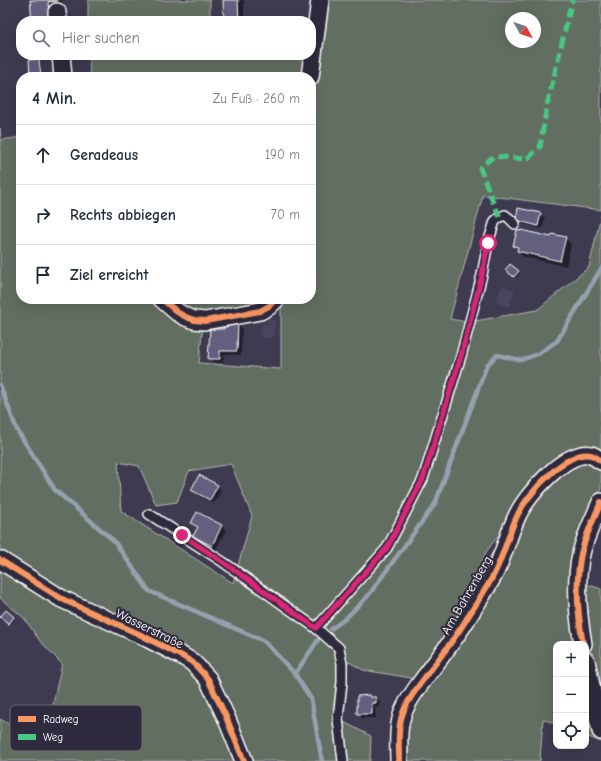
<!DOCTYPE html>
<html lang="de">
<head>
<meta charset="utf-8">
<style>
	body { margin:0; font-family:"Comic Neue",sans-serif; background:#f2f2f3; color:#1f2937 }
	.controls { position:absolute; right:12px; bottom:12px; display:grid; overflow:hidden; border-radius:8px; box-shadow:0 4px 16px #0002 }
	.controls button { width:36px; height:36px; display:grid; place-items:center; padding:0; border:0; border-bottom:1px solid #e0e1e3; background:#fff; color:#1f2937; font:20px sans-serif }
	.compass { position:absolute; left:505px; top:12px; width:36px; height:36px; border-radius:50%; background:#fff; box-shadow:0 4px 16px #0002; rotate:130deg }
	.stop { position:absolute; width:12px; height:12px; margin:-9px; border:3px solid #db2777; border-radius:50%; background:#fff }
	.stop.end { background:#db2777; border-color:#fff; box-shadow:0 1px 4px #0008 }
	.list { margin:0; padding:0; list-style:none }
	h2 { display:flex; justify-content:space-between; align-items:center; height:52px; margin:0; padding:0 16px; font-size:17px }
	h2 small { font-size:13px; font-weight:400; color:#747a83 }
	.list li { display:grid; grid-template-columns:26px 1fr auto; gap:12px; align-items:center; box-sizing:border-box; height:60px; padding:0 16px; border-top:1px solid #e0e1e3 }
	.list b { display:block; font-size:15px; white-space:nowrap }
	.list em { font-size:13px; font-style:normal; color:#747a83 }
	.icon { flex:none; width:22px; height:22px; fill:none; stroke:currentColor; stroke-width:2; stroke-linecap:round; stroke-linejoin:round }
	.map { position:relative; flex:none; width:601px; height:761px; overflow:hidden }
	.search { position:absolute; background:#fff; box-shadow:0 4px 16px #0002; left:16px; top:16px; width:300px; height:44px; display:flex; align-items:center; gap:10px; box-sizing:border-box; padding:0 14px; border-radius:16px; color:#747a83; font-size:15px }
	.panel { position:absolute; background:#fff; box-shadow:0 4px 16px #0002; left:16px; top:72px; width:300px; height:232px; border-radius:16px }
	.map>svg:first-child { display:block }
</style>
</head>
<body>
<div class="map">
<svg width="601" height="761" viewBox="0 0 601 761">
	<rect width="100%" height="100%" fill="#3e3a50"/>
	<filter id="ink" filterUnits="userSpaceOnUse"><feTurbulence type="fractalNoise" baseFrequency=".025" numOctaves="2"/><feDisplacementMap in="SourceGraphic" scale="8" xChannelSelector="R" yChannelSelector="G"/><feConvolveMatrix kernelMatrix="1 2 1 2 8 2 1 2 1" color-interpolation-filters="sRGB"/></filter>
	<g filter="url(#ink)">
		<!-- built -->
		<g fill="#49455e">
			<polygon points="502,285 515,290 509,307 496,302"/>
			<polygon points="268,319 276,321 272,339 259,336 262,323 267,324"/>
		</g>
		<!-- green -->
		<g fill="#646e62" stroke="#b2b6b0" fill-rule="evenodd">
			<rect x="88" y="0" width="122" height="21"/>
			<path d="M324 0H601V210L483 195 450 319 467 322 475 321 537 310 589 267 601 215V458L590 453 524 501 486 552 448 635 423 680 363 670 349 662 340 671 334 717 371 736 370 761H0V719L28 735 39 718 51 712 62 664 40 641 24 618 0 598V128L1 140 21 137V299H155L203 325 199 363 281 369V311L283 299H311V110ZM511 18H535V42H511ZM118 462 139 466 156 505 177 502 189 471 231 464 252 516 233 583 121 511Z"/>
			<polygon points="89,55 306,55 304,77 90,77"/>
			<polygon points="166,299 274,299 194,316"/>
			<polygon points="594,459 601,474 601,489 579,551 583,644 556,644 556,724 543,719 540,761 403,761 403,729 430,678 492,553 558,467"/>
			<path d="M584 583 601 589V716L599 707C591 666 584 625 584 583Z"/>
			<polygon points="586,667 601,741 601,742 586,736"/>
		</g>
		<!-- shadow -->
		<g fill="#0007">
			<polygon points="31,0 62,0 62,7 33,21"/>
			<polygon points="224,0 244,0 244,21 225,21"/>
			<polygon points="24,55 38,55 26,58"/>
			<polygon points="39,60 41,62 42,77 32,77 31,76"/>
			<polygon points="519,209 541,214 545,218 542,229 521,223 517,219"/>
			<polygon points="552,238 565,238 571,244 566,266 524,257 518,251 518,250 514,246"/>
			<polygon points="510,265 520,273 516,278 506,270"/>
			<polygon points="225,323 238,324 242,328 241,355 224,354 223,363 213,362 209,358 225,331"/>
			<polygon points="217,486 221,490 214,503 196,494 192,490"/>
			<polygon points="197,514 222,526 226,530 216,549 198,540 194,536 198,528 192,523"/>
			<polygon points="13,618 15,619 11,624 3,619"/>
			<polygon points="370,696 371,698 376,698 380,702 380,707 375,707 376,718 362,718 358,714"/>
		</g>
		<g fill="none" stroke-linecap="round" stroke-linejoin="round">
			<!-- stream -->
			<g stroke="#95a1af" stroke-width="4.5">
				<polyline points="0,385 17,430 55,490 114,541 149,591 264,641 295,674 311,699 322,761"/>
				<polyline points="331,629 345,619 368,596 435,504 487,365 497,355 521,360 538,354 557,341 601,269"/>
				<polyline points="295,674 318,640"/>
			</g>
		</g>
		<!-- building -->
		<g fill="#62607e" stroke="#fff">
			<polygon points="30,0 57,0 57,1 48,2 50,21 32,21"/>
			<polygon points="223,0 238,0 239,21 224,21"/>
			<polygon points="39,59 41,76 30,77 29,60"/>
			<polygon points="518,208 541,213 538,226 516,220"/>
			<polygon points="517,230 521,231 521,230 551,237 552,234 566,237 560,261 517,251 518,247 513,246"/>
			<polygon points="510,264 519,271 514,277 505,270"/>
			<polygon points="224,322 238,323 237,351 220,351 220,359 208,359 210,329 224,329"/>
			<polygon points="199,475 218,485 210,500 191,490"/>
			<polygon points="197,512 222,525 212,546 193,536 198,527 191,523"/>
			<polygon points="6,610 14,617 9,624 0,617"/>
			<polygon points="370,695 370,697 376,697 376,703 372,703 372,714 357,714 357,696"/>
		</g>
		<g fill="none" stroke-linecap="round" stroke-linejoin="round">
			<defs>
				<g id="lane">
					<polyline points="149,514 223,562 316,628 339,648 342,664 342,682 338,719 343,761"/>
					<polyline points="316,628 387,548 423,479 461,356 482,275 488,243 495,221 500,217 505,215 509,218 515,224"/>
				</g>
				<g id="street">
					<polyline points="57,12 58,21"/>
					<polyline points="61,55 63,77"/>
					<polyline points="310,77 320,0"/>
					<polyline points="162,299 177,312 186,317 194,320 205,321 260,311 269,306 276,299"/>
					<polyline points="0,560 62,599 141,635 182,656 192,662 198,668 208,679 226,717 244,761"/>
					<path d="M583 644C578 616 575 582 581 554 585 536 594 519 601 502"/>
					<polyline points="586,661 597,715 601,731"/>
					<path d="M399 761C399 744 397 726 404 710 410 696 420 684 429 672 442 655 455 638 466 620 475 605 485 591 493 576 504 556 508 534 518 514 528 494 566 450 591 455 595 456 598 459 601 461"/>
				</g>
			</defs>
			<!-- lane casing -->
			<use href="#lane" stroke="#fff" stroke-width="12"/>
			<!-- street casing -->
			<use href="#street" stroke="#fff" stroke-width="20"/>
			<!-- lane -->
			<use href="#lane" stroke="#2f2a3d" stroke-width="9"/>
			<!-- street -->
			<use href="#street" stroke="#2f2a3d" stroke-width="17"/>
			<!-- quiet -->
			<polyline stroke="#46c982" stroke-width="5" stroke-dasharray="10 5" stroke-linecap="butt" points="500,217 493,202 480,168 494,156 511,158 527,159 540,147 547,106 572,0"/>
			<defs>
				<g id="cycleway">
					<polyline points="162,299 177,312 186,317 194,320 205,321 260,311 269,306 276,299"/>
					<polyline points="0,560 62,599 141,635 182,656 192,662 198,668 208,679 226,717 244,761"/>
					<path d="M583 644C578 616 575 582 581 554 585 536 594 519 601 502"/>
					<path d="M399 761C399 744 397 726 404 710 410 696 420 684 429 672 442 655 455 638 466 620 475 605 485 591 493 576 504 556 508 534 518 514 528 494 566 450 591 455 595 456 598 459 601 461"/>
				</g>
			</defs>
			<!-- cycleway casing -->
			<use href="#cycleway" stroke="#2f2a3d" stroke-width="8"/>
			<!-- cycleway -->
			<use href="#cycleway" stroke="#f99763" stroke-width="6"/>
		</g>
	</g>
	<g fill="none" stroke-linecap="round" stroke-linejoin="round" filter="url(#ink)">
		<!-- route -->
		<polyline stroke="#db2777" stroke-width="5" points="182,535 223,562 316,628 387,548 423,479 461,356 482,275 488,243"/>
	</g>
	<g text-anchor="middle" stroke-width="4" stroke-linejoin="round" paint-order="stroke">
		<!-- street labels -->
		<g font-size="13" fill="#fff" stroke="#2f2a3d">
			<text transform="translate(466 595) rotate(-60)" y="5">Am Bahrenberg</text>
			<text transform="translate(150 628) rotate(26)" y="5">Wasserstraße</text>
		</g>
	</g>
	<!-- legend -->
	<rect x="10" y="705" width="132" height="46" rx="6" fill="#2f2a3d" stroke="#6d6a77" stroke-width="1"/>
	<rect x="18" y="716" width="18" height="6" fill="#f99763"/>
	<rect x="18" y="734" width="18" height="6" fill="#46c982"/>
	<g font-size="11" fill="#fff">
		<text x="43" y="723">Radweg</text>
		<text x="43" y="741">Weg</text>
	</g>
</svg>
<div class="controls">
<button>+</button>
<button>−</button>
<button><svg class="icon" aria-label="locate" viewBox="0 0 24 24"><circle cx="12" cy="12" r="6"/><path d="M12 2v4M12 18v4M2 12h4M18 12h4"/></svg></button>
</div>
<svg class="compass" viewBox="-18 -18 36 36"><path d="M0-13l5 13h-10z" fill="#e53935"/><path d="M0 13l5-13h-10z" fill="#747a83"/></svg>
<div class="stop" style="left:488px;top:243px"></div>
<div class="stop end" style="left:182px;top:535px"></div>
<div class="search"><svg class="icon" aria-label="search" viewBox="0 0 24 24"><circle cx="10" cy="10" r="6"/><path d="M15 15l6 6"/></svg>Hier suchen</div>
<section class="panel">
<h2>4 Min.<small>Zu Fuß · 260 m</small></h2>
<ul class="list">
<li><svg class="icon" aria-label="ahead" viewBox="0 0 24 24"><path d="M12 20V5M6 11l6-6 6 6"/></svg><div><b>Geradeaus</b></div><em>190 m</em></li>
<li><svg class="icon" aria-label="right" viewBox="0 0 24 24"><path d="M7 20v-9h11M14 6l5 5-5 5"/></svg><div><b>Rechts abbiegen</b></div><em>70 m</em></li>
<li><svg class="icon" aria-label="arrive" viewBox="0 0 24 24"><path d="M6 21V4h12l-3 4 3 4H6"/></svg><div><b>Ziel erreicht</b></div></li>
</ul>
</section>
</div>
</body>
</html>
